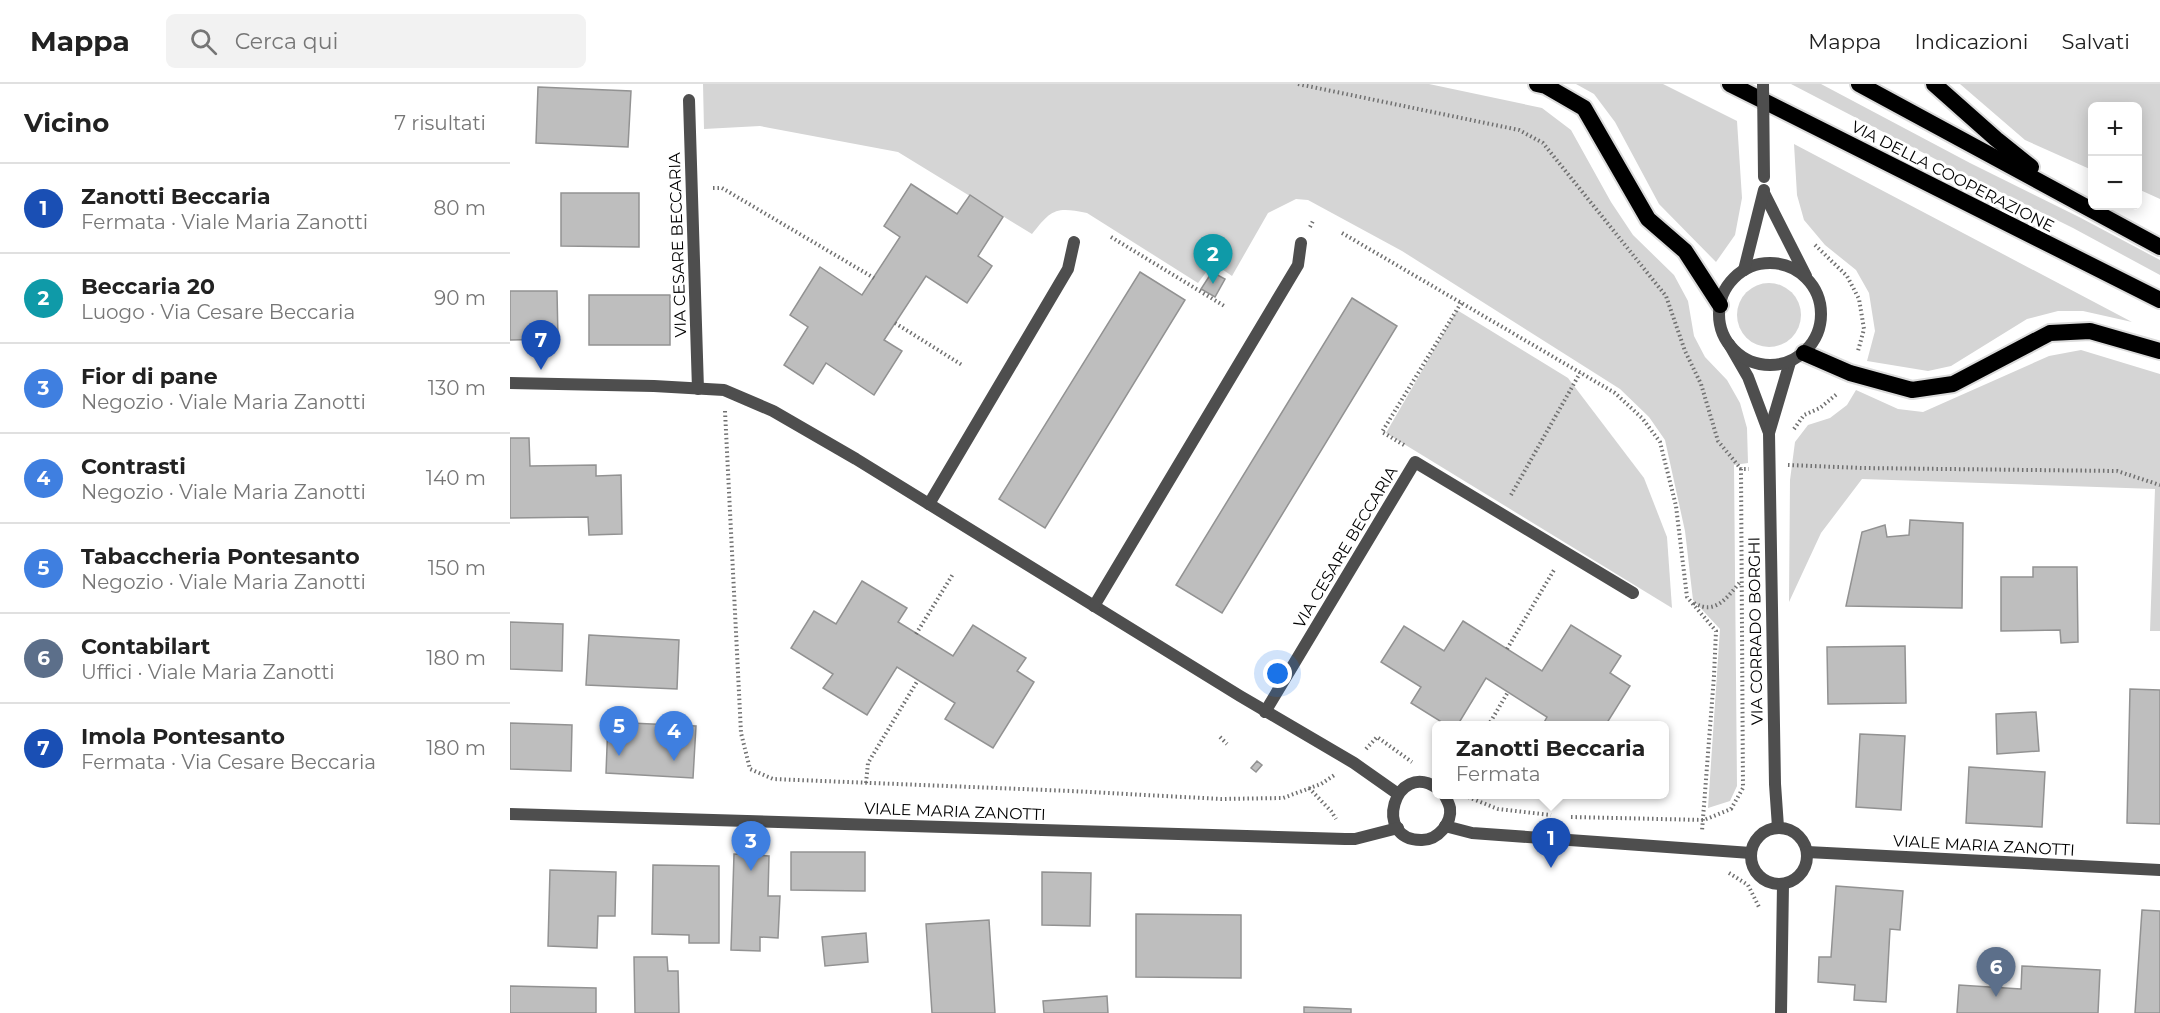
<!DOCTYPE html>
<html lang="it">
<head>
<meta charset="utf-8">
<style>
	body { margin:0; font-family:Montserrat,sans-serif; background:#f2f2f2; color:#222 }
	.controls { position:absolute; right:18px; top:18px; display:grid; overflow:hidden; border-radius:9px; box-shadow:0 3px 15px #0003 }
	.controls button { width:54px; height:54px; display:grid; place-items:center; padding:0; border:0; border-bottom:2px solid #e0e0e0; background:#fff; color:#222; font:30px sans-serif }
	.you { position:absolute; left:768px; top:590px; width:21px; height:21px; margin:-15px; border:4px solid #fff; border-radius:50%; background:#1a73e8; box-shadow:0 0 0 9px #1a73e833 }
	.badge { display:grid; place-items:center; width:39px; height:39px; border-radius:50%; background:#000; color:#fff; font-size:20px; font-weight:700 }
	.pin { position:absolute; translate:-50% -50px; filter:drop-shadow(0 2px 3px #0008) }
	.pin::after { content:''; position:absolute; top:32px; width:21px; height:18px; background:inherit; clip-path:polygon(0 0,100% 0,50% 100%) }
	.popup { position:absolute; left:922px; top:637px; width:237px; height:78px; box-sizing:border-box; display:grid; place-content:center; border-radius:9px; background:#fff; filter:drop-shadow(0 2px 4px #0005); font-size:20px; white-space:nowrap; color:#767676 }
	.popup b { font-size:22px; color:#222 }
	.popup::after { content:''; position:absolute; left:50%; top:100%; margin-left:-12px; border:12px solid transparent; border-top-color:#fff }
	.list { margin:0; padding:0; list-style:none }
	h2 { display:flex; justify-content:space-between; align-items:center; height:78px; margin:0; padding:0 24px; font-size:26px }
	h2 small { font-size:20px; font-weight:400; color:#767676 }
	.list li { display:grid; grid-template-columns:39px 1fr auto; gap:18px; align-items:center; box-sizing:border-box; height:90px; padding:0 24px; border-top:2px solid #e0e0e0 }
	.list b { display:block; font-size:22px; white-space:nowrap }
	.list p { margin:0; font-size:20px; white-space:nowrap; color:#767676 }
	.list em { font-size:20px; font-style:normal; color:#767676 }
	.icon { flex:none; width:33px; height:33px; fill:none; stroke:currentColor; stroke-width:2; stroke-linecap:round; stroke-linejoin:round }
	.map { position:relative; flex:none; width:1650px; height:929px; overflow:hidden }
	header { display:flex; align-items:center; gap:36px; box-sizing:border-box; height:84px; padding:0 30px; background:#fff; border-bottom:2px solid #e0e0e0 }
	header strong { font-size:28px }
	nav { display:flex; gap:33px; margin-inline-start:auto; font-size:21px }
	.search { width:420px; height:54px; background:#f2f2f2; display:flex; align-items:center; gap:15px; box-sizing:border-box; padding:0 21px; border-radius:9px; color:#767676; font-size:22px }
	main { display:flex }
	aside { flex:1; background:#fff }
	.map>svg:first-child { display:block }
</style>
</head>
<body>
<header>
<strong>Mappa</strong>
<div class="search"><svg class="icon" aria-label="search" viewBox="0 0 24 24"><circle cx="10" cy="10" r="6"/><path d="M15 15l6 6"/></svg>Cerca qui</div>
<nav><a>Mappa</a><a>Indicazioni</a><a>Salvati</a></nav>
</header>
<main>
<aside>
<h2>Vicino<small>7 risultati</small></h2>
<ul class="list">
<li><span class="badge" style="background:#1a4fb4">1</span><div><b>Zanotti Beccaria</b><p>Fermata · Viale Maria Zanotti</p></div><em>80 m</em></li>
<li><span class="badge" style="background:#0f9aa8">2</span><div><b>Beccaria 20</b><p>Luogo · Via Cesare Beccaria</p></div><em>90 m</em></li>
<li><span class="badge" style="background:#3f7fe0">3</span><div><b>Fior di pane</b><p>Negozio · Viale Maria Zanotti</p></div><em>130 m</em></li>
<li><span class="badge" style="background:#3f7fe0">4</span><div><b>Contrasti</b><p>Negozio · Viale Maria Zanotti</p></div><em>140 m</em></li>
<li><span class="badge" style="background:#3f7fe0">5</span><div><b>Tabaccheria Pontesanto</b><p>Negozio · Viale Maria Zanotti</p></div><em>150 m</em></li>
<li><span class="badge" style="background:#5c6f8a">6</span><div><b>Contabilart</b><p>Uffici · Viale Maria Zanotti</p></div><em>180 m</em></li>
<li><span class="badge" style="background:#1a4fb4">7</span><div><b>Imola Pontesanto</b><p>Fermata · Via Cesare Beccaria</p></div><em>180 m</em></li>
</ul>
</aside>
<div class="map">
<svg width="1650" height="929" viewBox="0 0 1650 929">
	<rect width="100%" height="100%" fill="#fff"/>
	<!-- green -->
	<g fill="#d5d5d5">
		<path d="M193 0H919L1032 24 1061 46 1101 118 1123 151 1164 191 1178 217 1184 252 1195 273 1217 296 1230 319 1237 344 1238 379 1224 381 1227 702 1220 717 1198 724 1210 545 1183 516 1175 447 1155 356 1139 333 1110 305 892 167 798 116 786 115 758 129 722 192 703 179 688 199 577 129C545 122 541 126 522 150L388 68 250 42 194 45Z"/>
		<polygon points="1066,0 1153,0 1227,37 1232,114 1225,151 1206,178 1149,120 1105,38 1084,10"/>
		<polygon points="1281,0 1311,0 1460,79 1569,133 1650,176 1650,191 1563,144 1454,90"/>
		<polygon points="1450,0 1650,0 1650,115 1628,105 1628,22 1582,22 1582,86 1515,56"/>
		<polygon points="1284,60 1622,238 1573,227 1548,227 1517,235 1441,282 1418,287 1357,277 1365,247 1359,209 1346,186 1315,161 1294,136 1287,111"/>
		<circle cx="1259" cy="231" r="32"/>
		<polygon points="947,226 1058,294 1134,394 1157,453 1162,524 876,349"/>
		<polygon points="1571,266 1650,290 1650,547 1640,547 1645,405 1352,395 1311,449 1279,518 1280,396 1285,358 1298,341 1320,334 1337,321 1346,306 1388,325 1413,328 1539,272"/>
	</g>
	<!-- building -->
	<g fill="#bebebe" stroke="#929292" stroke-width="1.5">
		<polygon points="28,3 121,7 118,63 26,59"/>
		<polygon points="401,100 447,130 460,111 493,133 468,172 482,182 457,219 416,192 374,256 392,267 364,311 316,279 303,300 274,281 298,243 280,231 310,183 352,211 390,153 374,142"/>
		<polygon points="51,109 129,109 129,163 51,162"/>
		<polygon points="630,188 675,216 535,444 489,415"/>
		<polygon points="702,188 715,195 705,213 691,205"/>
		<polygon points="0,207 47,207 48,255 0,256"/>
		<rect x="79" y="211" width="81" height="50"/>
		<polygon points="842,214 887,242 712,529 666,501"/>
		<polygon points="0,354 19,354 20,382 86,381 86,392 111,391 112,450 79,451 78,433 0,434"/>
		<polygon points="1400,436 1453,439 1452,524 1336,522 1352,448 1375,441 1377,453 1399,451"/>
		<polygon points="1523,483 1567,483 1568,558 1551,559 1550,546 1491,547 1491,493 1523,493"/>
		<polygon points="352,497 397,524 388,538 443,572 463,541 516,574 507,587 524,598 483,664 435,635 445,619 387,583 357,631 313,604 323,590 281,564 304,527 326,540"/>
		<polygon points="953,537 1032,587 1061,541 1111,572 1100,589 1120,602 1095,642 1032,642 1037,633 976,594 947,642 938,642 901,619 911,603 871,578 894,542 934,567"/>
		<polygon points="0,538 53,540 52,587 0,585"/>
		<polygon points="79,551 169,556 167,605 76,601"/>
		<polygon points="1395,562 1396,619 1318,620 1317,563"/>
		<polygon points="1620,605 1650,606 1650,740 1617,739"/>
		<polygon points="1526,628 1529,667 1487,670 1486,630"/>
		<polygon points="98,638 186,642 183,694 96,689"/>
		<polygon points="0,639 62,641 61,687 0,685"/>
		<polygon points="1350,650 1395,652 1391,726 1346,723"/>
		<polygon points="747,677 752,681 746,688 741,684"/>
		<polygon points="1459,683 1535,688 1532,743 1456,739"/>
		<polygon points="281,768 355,768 355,807 281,806"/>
		<polygon points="224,770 259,772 258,812 270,812 268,854 250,853 250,867 221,866"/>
		<polygon points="143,781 209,782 209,859 179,859 179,851 142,850"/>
		<polygon points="40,786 106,788 105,832 88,832 87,864 38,862"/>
		<polygon points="532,788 581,789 580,842 532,841"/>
		<polygon points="1326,802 1393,807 1390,846 1380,845 1376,918 1344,916 1345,901 1308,898 1309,873 1321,873"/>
		<polygon points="1632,826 1650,827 1650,929 1625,929"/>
		<polygon points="626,830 731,831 731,894 626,893"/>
		<polygon points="479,836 485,929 422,929 416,840"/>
		<polygon points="356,849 358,878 315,882 312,853"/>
		<polygon points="124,873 157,873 158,887 168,887 169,929 125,929"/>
		<polygon points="1512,882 1590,886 1588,929 1447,929 1449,901 1511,905"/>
		<polygon points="0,902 86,904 86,929 0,929"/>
		<polygon points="597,912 598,929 534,929 533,917"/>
		<polygon points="794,923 841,925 841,929 794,929"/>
	</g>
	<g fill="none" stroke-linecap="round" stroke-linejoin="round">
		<defs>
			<g id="trunk">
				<polyline points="1027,0 1036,2 1074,24 1138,135 1175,167 1210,221"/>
				<polyline points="1220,0 1650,216"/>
				<polyline points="1349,0 1650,163"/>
				<polyline points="1424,0 1486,55 1521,83"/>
				<polyline points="1294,269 1340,289 1402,306 1443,300 1540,249 1580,247 1650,267"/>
			</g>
		</defs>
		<!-- trunk casing -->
		<use href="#trunk" stroke="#dbdbdb" stroke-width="20"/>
		<!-- path -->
		<g stroke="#707070" stroke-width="4" stroke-dasharray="1.5 3" stroke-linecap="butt">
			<polyline points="788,0 1009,46 1033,59 1156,212 1175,267 1191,300 1208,357 1231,385"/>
			<polyline points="203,104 212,104 364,194"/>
			<polyline points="800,143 804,135"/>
			<polyline points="832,149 1105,309 1132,334 1150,358 1166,422 1177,513 1206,547 1204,592 1192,747"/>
			<polyline points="601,153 716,223"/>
			<polyline points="1305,161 1337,192 1349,215 1354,245 1348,267"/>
			<polyline points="385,239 452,281"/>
			<polyline points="215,327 231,649 240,685 263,695 561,707 711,715 773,714 811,700 826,690"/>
			<polyline points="1284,345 1294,331 1310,324 1328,309"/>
			<polyline points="894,361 872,348 951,219"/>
			<polyline points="1278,381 1352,384 1607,387 1650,401"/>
			<polyline points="1001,411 1070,289"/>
			<path d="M1184 519C1206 532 1218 512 1231 497"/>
			<polyline points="406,550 443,490"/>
			<polyline points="997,565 1044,486"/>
			<polyline points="978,642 998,608"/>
			<polyline points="710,653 717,660"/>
			<polyline points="856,665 867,653 902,678"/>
			<polyline points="356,699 358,679 408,596"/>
			<polyline points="799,704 821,727 826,735"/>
			<polyline points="958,713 988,725 1041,731"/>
			<polyline points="1061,733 1194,736 1221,725 1233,704 1231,385 1239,385"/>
			<polyline points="1219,789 1238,801 1250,825"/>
		</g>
		<!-- minor -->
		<g stroke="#4e4e4e" stroke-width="12">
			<polyline points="179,16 188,305"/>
			<polyline points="1219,260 1238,293 1259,349"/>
			<polyline points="0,299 144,302 214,306 263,327 346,375 730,612 844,679 888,710"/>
			<polyline points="419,420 558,185 564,158"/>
			<polyline points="584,522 788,181 791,159"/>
			<polyline points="755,628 905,378 1123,509"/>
			<path d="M927 704C885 675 861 757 912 756 928 756 942 739 940 724 939 719 936 714 934 710"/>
			<polyline points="0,730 835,755 845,755 888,744"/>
			<polyline points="935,742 962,749 1241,769"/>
			<polyline points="1268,743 1265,700 1259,349 1280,278"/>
			<circle cx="1269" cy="772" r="28"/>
			<polyline points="1297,768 1650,786"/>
			<polyline points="1271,929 1273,800"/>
		</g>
		<!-- tertiary -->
		<g stroke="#4e4e4e" stroke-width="12">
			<polyline points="1254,109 1296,192"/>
			<circle cx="1260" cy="230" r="51"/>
			<polyline points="1234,186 1254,106"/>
		</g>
		<!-- trunk -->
		<use href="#trunk" stroke="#000" stroke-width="16"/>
		<!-- tertiary-bridge -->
		<polyline stroke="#4e4e4e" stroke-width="12" points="1253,0 1254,93"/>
	</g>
	<g text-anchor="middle" stroke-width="6" stroke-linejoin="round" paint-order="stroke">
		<!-- street labels -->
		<g font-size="16" fill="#000" stroke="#fff">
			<text transform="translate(1443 92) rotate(27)" y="6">VIA DELLA COOPERAZIONE</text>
			<text transform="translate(167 161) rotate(-92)" y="6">VIA CESARE BECCARIA</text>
			<text transform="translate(835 463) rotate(-59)" y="6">VIA CESARE BECCARIA</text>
			<text transform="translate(1245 547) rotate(-91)" y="6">VIA CORRADO BORGHI</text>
			<text transform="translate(445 727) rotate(2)" y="6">VIALE MARIA ZANOTTI</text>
			<text transform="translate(1474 761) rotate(3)" y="6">VIALE MARIA ZANOTTI</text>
		</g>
	</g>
</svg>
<div class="controls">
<button>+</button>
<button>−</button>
</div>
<div class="you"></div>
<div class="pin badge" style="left:1041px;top:784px;background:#1a4fb4">1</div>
<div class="popup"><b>Zanotti Beccaria</b>Fermata</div>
<div class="pin badge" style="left:703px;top:200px;background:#0f9aa8">2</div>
<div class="pin badge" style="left:241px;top:787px;background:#3f7fe0">3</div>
<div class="pin badge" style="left:164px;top:677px;background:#3f7fe0">4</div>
<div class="pin badge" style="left:109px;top:672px;background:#3f7fe0">5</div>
<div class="pin badge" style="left:1486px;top:913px;background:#5c6f8a">6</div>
<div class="pin badge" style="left:31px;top:286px;background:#1a4fb4">7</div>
</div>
</main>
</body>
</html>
